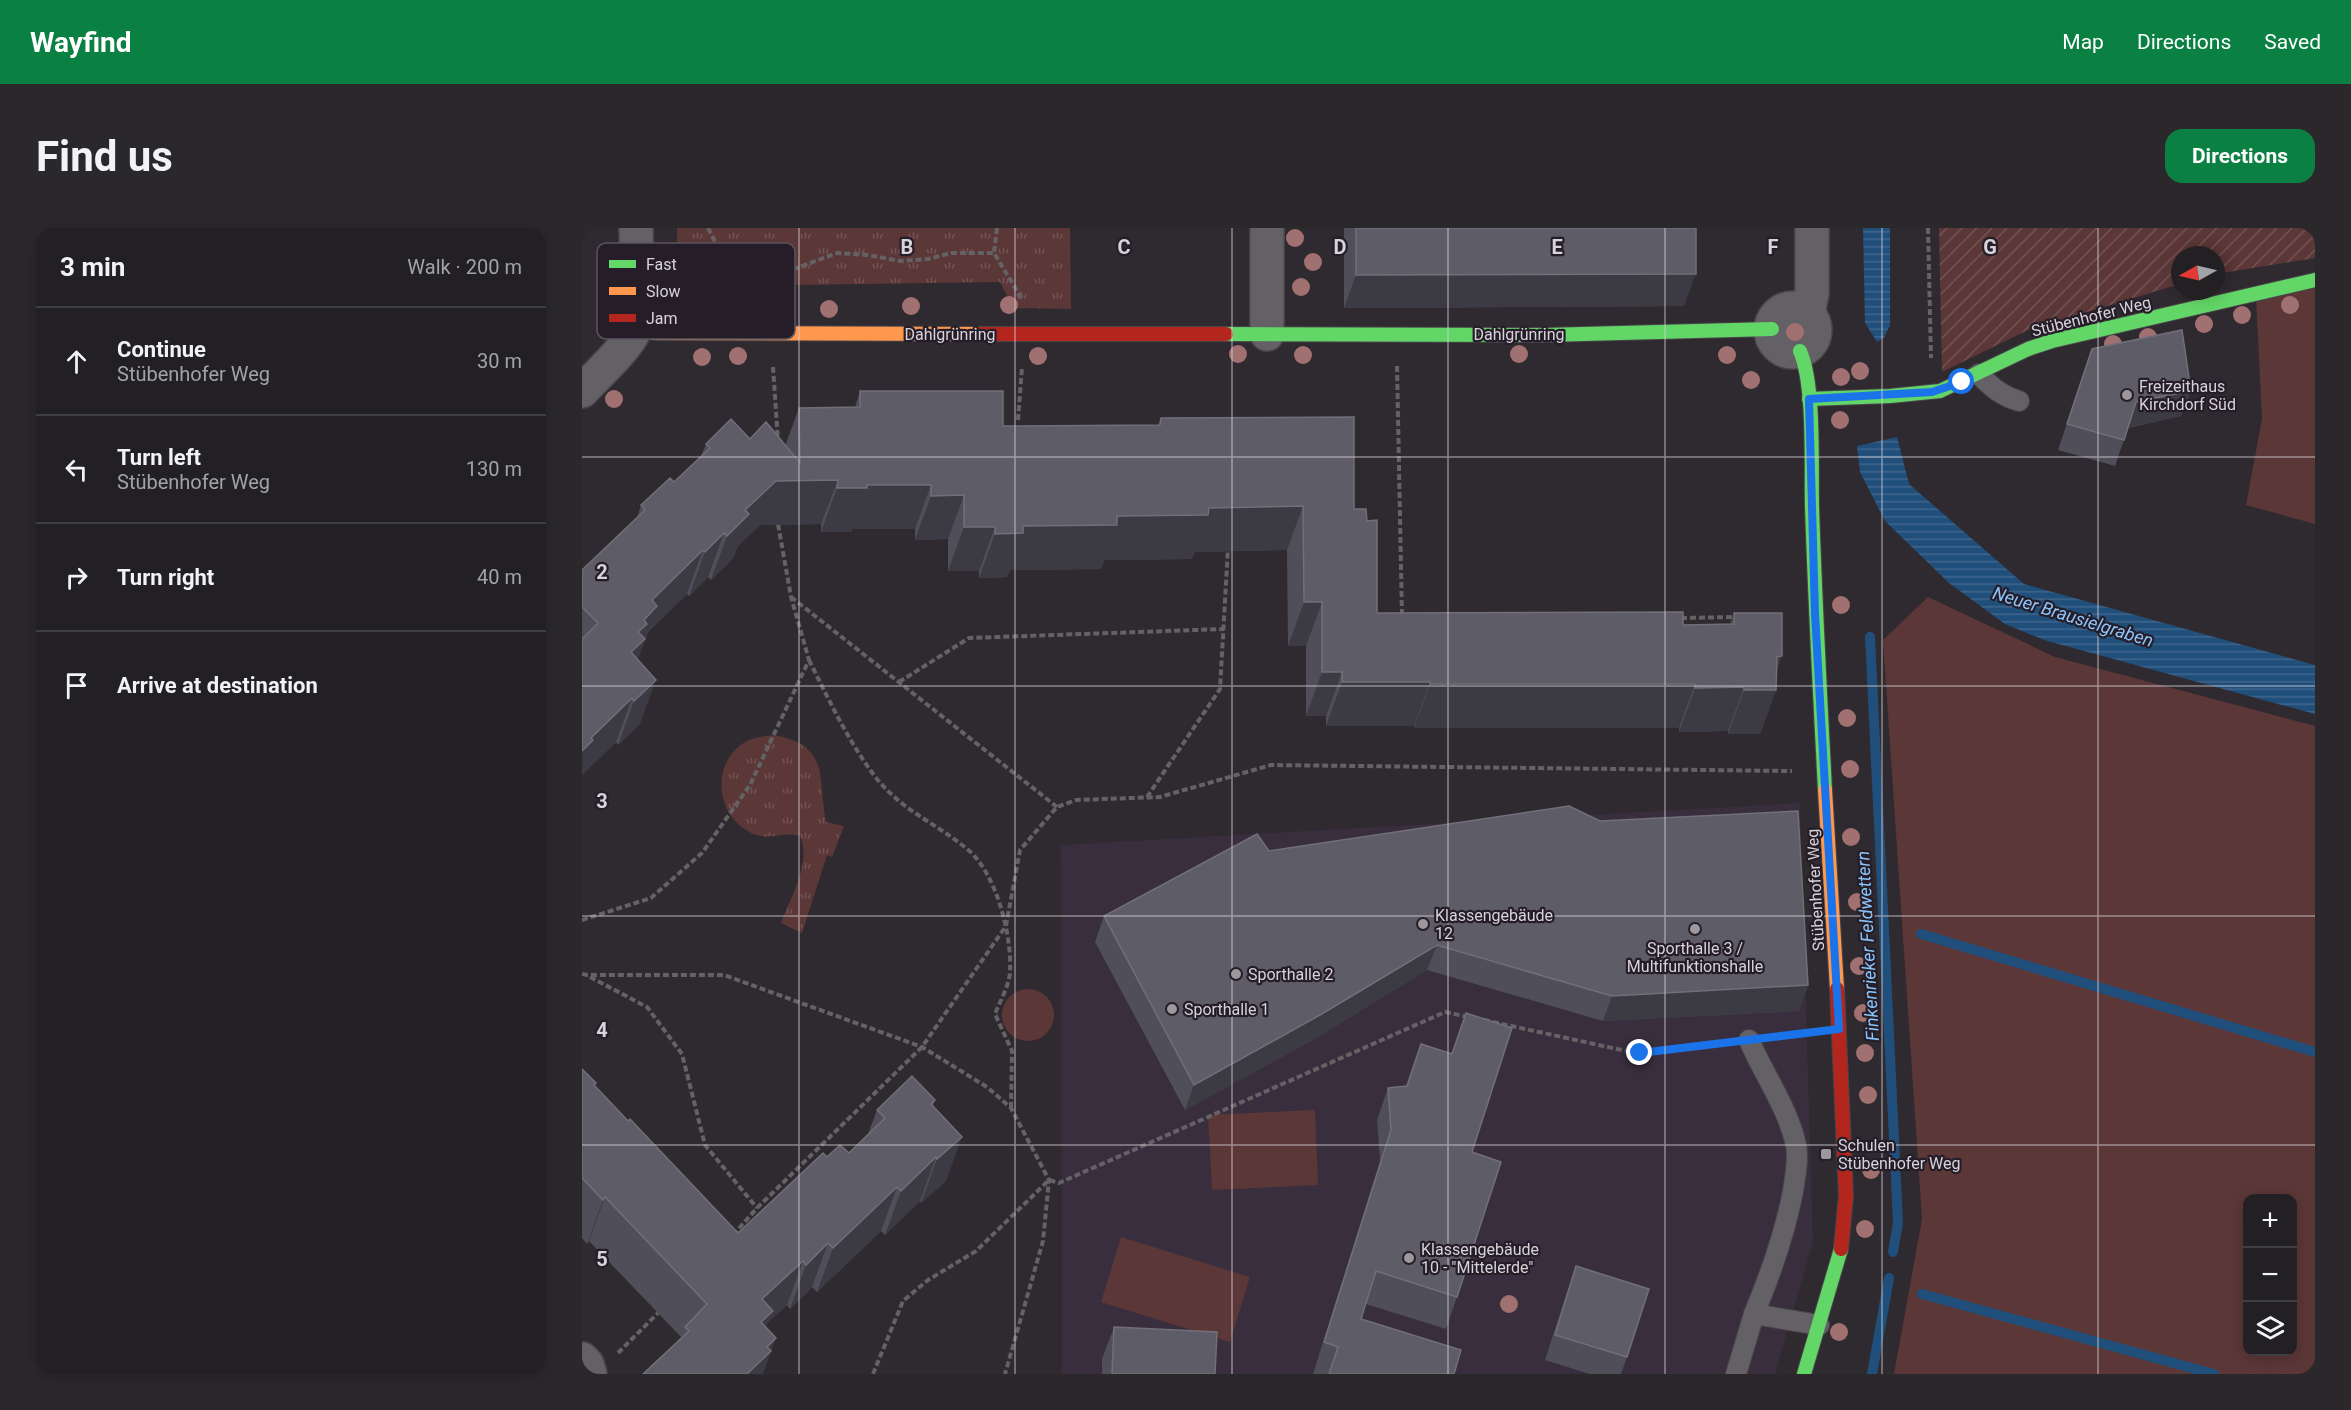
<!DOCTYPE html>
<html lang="en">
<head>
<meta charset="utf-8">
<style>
	body { margin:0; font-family:Roboto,sans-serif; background:#2a282b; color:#f1f3f6 }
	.controls { position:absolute; right:18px; bottom:18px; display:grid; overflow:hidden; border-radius:12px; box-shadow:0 3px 15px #0003 }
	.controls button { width:54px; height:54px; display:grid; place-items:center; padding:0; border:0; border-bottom:2px solid #3f3e41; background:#222023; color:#f1f3f6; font:30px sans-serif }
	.compass { position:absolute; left:1589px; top:18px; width:54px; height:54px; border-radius:50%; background:#222023; box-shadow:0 3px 15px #0003; rotate:262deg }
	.stop { position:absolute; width:18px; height:18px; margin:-14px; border:4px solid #1a73e8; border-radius:50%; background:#fff }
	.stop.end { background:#1a73e8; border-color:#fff; box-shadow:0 2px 6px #0008 }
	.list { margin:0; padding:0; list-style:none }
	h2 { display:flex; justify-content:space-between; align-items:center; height:78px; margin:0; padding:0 24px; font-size:26px }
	h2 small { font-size:20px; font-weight:400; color:#a2a3a6 }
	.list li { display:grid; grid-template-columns:39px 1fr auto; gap:18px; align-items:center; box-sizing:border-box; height:108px; padding:0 24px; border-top:2px solid #3f3e41 }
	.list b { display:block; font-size:22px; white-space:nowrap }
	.list p { margin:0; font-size:20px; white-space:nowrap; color:#a2a3a6 }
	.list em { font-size:20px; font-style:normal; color:#a2a3a6 }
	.icon { flex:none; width:33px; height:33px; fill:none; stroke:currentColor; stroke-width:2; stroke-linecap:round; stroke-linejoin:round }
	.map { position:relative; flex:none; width:1733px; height:1146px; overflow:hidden; border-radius:18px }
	header { display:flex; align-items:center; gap:36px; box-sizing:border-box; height:84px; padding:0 30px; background:#0b8043; color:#fff }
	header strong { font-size:28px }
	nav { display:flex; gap:33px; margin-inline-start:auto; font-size:21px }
	.intro { display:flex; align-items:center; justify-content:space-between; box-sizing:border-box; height:144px; padding:0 36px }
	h1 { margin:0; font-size:42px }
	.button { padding:15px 27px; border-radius:18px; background:#0b8043; color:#fff; font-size:21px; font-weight:700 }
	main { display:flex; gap:36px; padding:0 36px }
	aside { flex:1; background:#222023; border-radius:18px; box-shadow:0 3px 15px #0003 }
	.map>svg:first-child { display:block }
</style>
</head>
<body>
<header>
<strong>Wayfind</strong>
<nav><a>Map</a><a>Directions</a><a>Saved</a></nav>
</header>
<div class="intro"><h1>Find us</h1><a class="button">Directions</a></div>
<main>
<aside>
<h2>3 min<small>Walk · 200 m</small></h2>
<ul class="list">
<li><svg class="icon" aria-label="ahead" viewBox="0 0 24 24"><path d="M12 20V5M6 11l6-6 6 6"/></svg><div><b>Continue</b><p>Stübenhofer Weg</p></div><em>30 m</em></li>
<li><svg class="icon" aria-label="left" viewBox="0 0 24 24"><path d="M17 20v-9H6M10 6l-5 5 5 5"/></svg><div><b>Turn left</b><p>Stübenhofer Weg</p></div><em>130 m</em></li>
<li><svg class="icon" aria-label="right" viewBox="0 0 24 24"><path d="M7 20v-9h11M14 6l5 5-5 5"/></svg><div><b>Turn right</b></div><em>40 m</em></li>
<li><svg class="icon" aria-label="arrive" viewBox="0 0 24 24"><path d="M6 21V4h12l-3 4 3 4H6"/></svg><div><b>Arrive at destination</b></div></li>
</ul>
</aside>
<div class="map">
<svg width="1733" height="1146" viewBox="0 0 1733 1146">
	<defs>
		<pattern id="park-tufts" width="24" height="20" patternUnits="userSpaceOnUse" patternTransform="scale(1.5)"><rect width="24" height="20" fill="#5c3737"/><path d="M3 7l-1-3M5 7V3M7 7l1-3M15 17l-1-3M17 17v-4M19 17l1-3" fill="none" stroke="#735353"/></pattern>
		<pattern id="garden-furrows" width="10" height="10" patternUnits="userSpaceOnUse" patternTransform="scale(1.5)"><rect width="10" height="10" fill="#5c3737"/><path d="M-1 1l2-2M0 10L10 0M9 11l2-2" fill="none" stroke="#735353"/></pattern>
		<pattern id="water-rules" width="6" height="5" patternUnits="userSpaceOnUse" patternTransform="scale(1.5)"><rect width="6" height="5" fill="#204f7b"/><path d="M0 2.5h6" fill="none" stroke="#40678d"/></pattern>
	</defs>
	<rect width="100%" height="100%" fill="#2e2a2f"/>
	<!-- built -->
	<polygon fill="#382e3d" points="1218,575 1231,1014 1193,1146 480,1146 479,617"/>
	<!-- grass -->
	<g fill="#5c3737" fill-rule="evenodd">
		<polygon points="1733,59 1733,296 1664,277 1680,191 1674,69"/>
		<path d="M1346 369 1473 429 1733 498V1146H1312L1340 991 1301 412ZM1710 970V1124H1666V970Z"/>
		<circle cx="446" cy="787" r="26"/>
		<polygon points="733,882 736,957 630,962 626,887"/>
		<polygon points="539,1009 668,1049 648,1114 519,1074"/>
	</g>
	<!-- park -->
	<g fill="url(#park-tufts)">
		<polygon points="95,0 488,0 489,81 431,80 418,54 208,57 199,87 95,88"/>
		<path d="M192 507C250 518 235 551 244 594L262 598 250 629 245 627 220 705 199 695C208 670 230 634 218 608 199 602 186 616 164 602 132 582 130 532 165 513 174 509 182 508 192 507Z"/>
	</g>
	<!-- garden -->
	<polygon fill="url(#garden-furrows)" points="1357,0 1733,0 1733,30 1634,46 1634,27 1598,27 1598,56 1446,102 1360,144"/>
	<!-- water -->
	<g fill="url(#water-rules)">
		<polygon points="1281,0 1308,0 1308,97 1302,110 1295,114 1283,95"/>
		<polygon points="1315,209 1327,256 1442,356 1733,437 1733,486 1462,412 1423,396 1367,355 1303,293 1278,244 1275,218"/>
	</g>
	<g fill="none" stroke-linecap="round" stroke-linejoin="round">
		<!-- stream -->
		<g stroke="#204f7b" stroke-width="10">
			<polyline points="1288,409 1316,995 1311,1024"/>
			<polyline points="1339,706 1733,824"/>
			<polyline points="1340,1066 1632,1146"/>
			<polyline points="1290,1146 1307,1050"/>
		</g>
		<defs>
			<g id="lane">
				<path d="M1397 146C1409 159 1420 168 1437 173"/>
				<path d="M1167 812C1182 847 1206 880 1214 917 1217 931 1213 949 1211 963 1203 1006 1189 1045 1172 1086L1237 1097"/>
				<polyline points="1154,1146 1172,1086"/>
			</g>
			<g id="street">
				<polyline points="685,0 685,106"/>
				<circle cx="1211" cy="102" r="22"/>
				<polyline points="1226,85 1230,66 1230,0"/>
				<path d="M0 163C12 150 47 118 52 103 60 76 54 29 54 0"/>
				<polyline points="0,1131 5,1136 8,1146"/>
			</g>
			<g id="fast">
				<polyline points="644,106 963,107 1190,101"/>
				<path d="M1218 123C1233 157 1229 238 1230 278 1233 373 1238 467 1243 562"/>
				<polyline points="1227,171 1308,168 1358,163 1446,121 1470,113 1733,52"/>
				<polyline points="1222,1146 1259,1021"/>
			</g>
			<g id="slow">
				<polyline points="51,103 77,105 397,106"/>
				<polyline points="1243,562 1255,761"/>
			</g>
			<g id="jam">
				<polyline points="397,106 644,106"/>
				<polyline points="1255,761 1264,967 1259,1021"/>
			</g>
		</defs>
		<!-- lane casing -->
		<use href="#lane" stroke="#49454a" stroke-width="22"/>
		<!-- street casing -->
		<use href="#street" stroke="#49454a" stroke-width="36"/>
		<!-- fast casing -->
		<use href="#fast" stroke="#49454a" stroke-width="16"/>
		<!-- slow casing -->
		<use href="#slow" stroke="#49454a" stroke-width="16"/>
		<!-- jam casing -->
		<use href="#jam" stroke="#49454a" stroke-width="16"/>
		<!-- path -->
		<g stroke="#656266" stroke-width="4" stroke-dasharray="6 3" stroke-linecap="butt">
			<polyline points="126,0 139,25 166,43 191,49 255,25 286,27 318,33 346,31 369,25 412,25"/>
			<polyline points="415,0 412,25 440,71"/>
			<polyline points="1346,0 1349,130"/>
			<polyline points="190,72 191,49"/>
			<polyline points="815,138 820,389"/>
			<polyline points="191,139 196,213"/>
			<polyline points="436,192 440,139"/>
			<polyline points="209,369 475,579"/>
			<polyline points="1099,390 1154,389"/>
			<path d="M227 432C247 472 267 515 295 551 322 584 354 595 385 621 414 644 430 707 428 743 428 756 418 773 413 786L430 823 429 879"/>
			<polyline points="317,454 387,410 642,401"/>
			<polyline points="565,569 638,461 646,320"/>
			<polyline points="0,692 69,670 120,625 168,557 227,432 209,369 196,296"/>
			<polyline points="0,746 5,747 142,747 340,819 405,859 429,880 467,952 461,1013 423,1146"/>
			<polyline points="8,749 65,779 100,826 123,917 175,980"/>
			<polyline points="902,792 1058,826 1143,815"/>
			<polyline points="1195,809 1223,806"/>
			<polyline points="151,1007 175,980 340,819 424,698 438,622 475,579 494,572 578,569 689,537 1210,543"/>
			<polyline points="36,1125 76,1085"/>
			<polyline points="291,1146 321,1073 346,1052 394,1023 467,952 477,955 863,784 886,789"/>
		</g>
		<!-- lane -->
		<use href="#lane" stroke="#646166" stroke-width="20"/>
		<!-- street -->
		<use href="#street" stroke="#646166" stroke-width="33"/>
		<!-- fast -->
		<use href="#fast" stroke="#63d668" stroke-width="14"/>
		<!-- slow -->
		<use href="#slow" stroke="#ff974d" stroke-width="14"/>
		<!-- jam -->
		<use href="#jam" stroke="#b3261e" stroke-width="14"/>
	</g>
	<!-- trees -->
	<g fill="#a17071">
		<circle cx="713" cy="10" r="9"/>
		<circle cx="731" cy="34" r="9"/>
		<circle cx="719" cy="59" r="9"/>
		<circle cx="427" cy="77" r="9"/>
		<circle cx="1708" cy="77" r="9"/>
		<circle cx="329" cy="78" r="9"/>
		<circle cx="247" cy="81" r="9"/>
		<circle cx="1660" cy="87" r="9"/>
		<circle cx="1622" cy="96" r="9"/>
		<circle cx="1213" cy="104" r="9"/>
		<circle cx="1566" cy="109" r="9"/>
		<circle cx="1531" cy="116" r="9"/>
		<circle cx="656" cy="126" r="9"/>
		<circle cx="937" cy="126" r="9"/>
		<circle cx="721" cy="127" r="9"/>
		<circle cx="1145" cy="127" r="9"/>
		<circle cx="156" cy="128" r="9"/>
		<circle cx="456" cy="128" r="9"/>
		<circle cx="120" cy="129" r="9"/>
		<circle cx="1278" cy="143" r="9"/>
		<circle cx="1259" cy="149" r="9"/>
		<circle cx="1169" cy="152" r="9"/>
		<circle cx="32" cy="171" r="9"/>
		<circle cx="1258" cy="192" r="9"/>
		<circle cx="1259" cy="377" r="9"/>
		<circle cx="1265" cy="490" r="9"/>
		<circle cx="1268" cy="541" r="9"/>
		<circle cx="1269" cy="609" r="9"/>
		<circle cx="1275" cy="674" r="9"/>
		<circle cx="1277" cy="738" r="9"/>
		<circle cx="1281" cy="785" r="9"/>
		<circle cx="1283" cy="825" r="9"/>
		<circle cx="1286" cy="867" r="9"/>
		<circle cx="1289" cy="942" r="9"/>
		<circle cx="1283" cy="1001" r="9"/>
		<circle cx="927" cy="1076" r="9"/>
		<circle cx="1257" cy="1104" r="9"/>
	</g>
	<!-- wall -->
	<g fill="#4f4e59">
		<polygon points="762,0 1114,0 1102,78 762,80"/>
		<polygon points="1510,121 1609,163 1599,188 1546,200 1533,238 1476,222"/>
		<polygon points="278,163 421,198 576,197 579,190 772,281 785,293 795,385 1101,397 1148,396 1152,385 1194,445 1194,462 1178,506 1146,506 1146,503 1097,504 1097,500 832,500 832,498 744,498 744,488 724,488 724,418 706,418 705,322 613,324 610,331 522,332 519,341 428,342 425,349 397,350 397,343 366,343 366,311 333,312 333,301 270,301 269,304 239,304 239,296 178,297 156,318 151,330 129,352 126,349 107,368 105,366 66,404 55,431 58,496 36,517 34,514 0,547 0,342 55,290 59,277 92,254 119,228 124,216 168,211 203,218 217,180 273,179"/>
		<polygon points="687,623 1226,757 1217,783 1021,793 845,742 729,813 603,882 513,714 522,688"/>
		<polygon points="884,785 890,924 875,1069 864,1101 784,1076 779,1091 872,1146 731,1146 798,933 795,892 806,860 824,858 839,816 869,826"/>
		<polygon points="0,841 14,855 13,858 156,1005 245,929 267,925 286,906 295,882 353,872 351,878 364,953 339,975 338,973 303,1007 299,1003 235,1064 230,1059 208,1081 205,1077 186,1094 98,1111 99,1109 7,1013 5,1016 0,1010"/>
		<polygon points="994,1038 1045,1129 1039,1146 1008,1146 963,1132 985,1064"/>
		<polygon points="532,1099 633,1146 520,1146 520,1131"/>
	</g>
	<!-- shaded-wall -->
	<g fill="#3c3a42">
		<polygon points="1114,46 1102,78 762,80 774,47"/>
		<polygon points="1609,163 1599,188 1544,200 1554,174"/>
		<polygon points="256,252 239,296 178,297 156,318 151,330 129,352 145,308 163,282 194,253"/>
		<polygon points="285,257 349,257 333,301 270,301 269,304 239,304 255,260"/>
		<polygon points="382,267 366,311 333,312 349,268"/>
		<polygon points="721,278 705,322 613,324 610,331 522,332 519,341 428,342 425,349 397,350 413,306 441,298 627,280"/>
		<polygon points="382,299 413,299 397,343 366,343"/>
		<polygon points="142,305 126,349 107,368 123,324"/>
		<polygon points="121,322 105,366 66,404 47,455 33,468 56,404 70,372"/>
		<polygon points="722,374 740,374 724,418 706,418"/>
		<polygon points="1200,428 1188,462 1194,462 1178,506 1146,506 1162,462 1195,429"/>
		<polygon points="740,444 760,444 744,488 724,488"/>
		<polygon points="74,452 58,496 36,517 52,473"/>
		<polygon points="760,454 848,454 832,498 744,498"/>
		<polygon points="848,456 1113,456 1097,500 832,500"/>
		<polygon points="1162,459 1146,503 1097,504 1113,460"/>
		<polygon points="50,470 34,514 0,547 0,523 9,510"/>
		<polygon points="855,717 845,742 729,813 603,882 612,857"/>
		<polygon points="1226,757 1217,783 1021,793 1030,768"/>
		<polygon points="380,909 364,953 339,975 355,931"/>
		<polygon points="354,929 338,973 303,1007 319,963"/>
		<polygon points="315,959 299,1003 235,1064 251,1020"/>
		<polygon points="23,969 7,1013 5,1016 21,972"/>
		<polygon points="246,1015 230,1059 208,1081 224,1037"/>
		<polygon points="221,1033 205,1077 186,1094 175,1127 180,1071"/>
		<polygon points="194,1110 181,1146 165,1146 185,1119"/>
	</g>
	<!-- building -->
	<g fill="#5e5c67" stroke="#716f79" stroke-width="1.5">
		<polygon points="774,0 1114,0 1114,46 774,47"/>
		<polygon points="1600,102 1609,163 1554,174 1542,212 1485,196 1510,121"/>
		<polygon points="278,163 421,163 421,198 578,197 579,190 772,189 772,281 784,281 785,293 795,292 795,385 1101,384 1101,397 1152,396 1152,385 1200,385 1200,428 1195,429 1194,462 1162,462 1162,459 1113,460 1113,456 848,456 848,454 760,454 760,444 740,444 740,374 722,374 721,278 627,280 626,287 535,288 535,297 441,298 441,305 413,306 413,299 382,299 382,267 349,268 349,257 285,257 285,260 255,260 256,252 194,253 163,282 167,286 145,308 142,305 123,324 121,322 70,372 75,378 62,392 65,396 56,404 63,411 49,424 74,452 52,473 50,470 9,510 11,512 0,523 0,411 16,395 0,379 0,342 63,282 59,277 88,250 92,254 128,220 124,216 149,191 168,211 184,194 218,235 217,180 278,179"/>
		<polygon points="987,578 1018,593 1216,583 1226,757 1030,768 855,717 738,787 612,857 522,688 675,606 687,623"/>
		<polygon points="884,785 930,800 890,924 919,934 875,1069 794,1043 779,1091 879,1122 872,1146 747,1146 756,1119 742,1114 809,902 806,860 825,858 839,816 870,826"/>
		<polygon points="0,841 14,855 12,857 46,893 48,891 156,1005 241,925 245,929 258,917 267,925 303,890 295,882 330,848 353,872 349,876 380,909 355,931 354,929 319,963 315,959 251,1020 246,1015 224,1037 221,1033 180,1071 191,1083 179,1094 194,1110 185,1119 189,1123 165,1146 61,1146 107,1103 103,1099 125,1076 23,969 21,972 0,950"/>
		<polygon points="994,1038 1067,1061 1045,1129 973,1107"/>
		<polygon points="532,1099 635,1104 633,1146 530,1146"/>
	</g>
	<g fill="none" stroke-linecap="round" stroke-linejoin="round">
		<!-- route -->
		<polyline stroke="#1a73e8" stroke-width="8" points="1058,825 1257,801 1233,386 1227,171 1350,164 1380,154"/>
	</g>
	<!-- grid -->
	<path fill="none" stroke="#d8d3da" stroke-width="1.5" stroke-opacity="0.55" d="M217 0V1146M433 0V1146M650 0V1146M866 0V1146M1083 0V1146M1300 0V1146M1516 0V1146M0 229H1733M0 458H1733M0 688H1733M0 917H1733"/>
	<!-- markers -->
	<g fill="#9c989e" stroke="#251e28" stroke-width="2">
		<circle cx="1545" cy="167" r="6"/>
		<circle cx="841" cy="696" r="6"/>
		<circle cx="1113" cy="701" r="6"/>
		<circle cx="654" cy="746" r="6"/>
		<circle cx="590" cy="781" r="6"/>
		<rect x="1238" y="920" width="12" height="12" rx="3"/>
		<circle cx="827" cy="1030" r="6"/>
	</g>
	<g text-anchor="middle" stroke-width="4.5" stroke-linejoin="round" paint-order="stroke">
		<!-- street labels -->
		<g font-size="16" fill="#d8d3da" stroke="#251e28">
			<text transform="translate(1509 88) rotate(-14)" y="6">Stübenhofer Weg</text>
			<text x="368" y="112">Dahlgrünring</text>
			<text x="937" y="112">Dahlgrünring</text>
			<text transform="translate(1233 662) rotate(-93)" y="6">Stübenhofer Weg</text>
		</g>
		<!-- poi labels -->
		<g font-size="16" fill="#d8d3da" stroke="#251e28" text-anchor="start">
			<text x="1557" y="164">Freizeithaus<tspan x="1557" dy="18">Kirchdorf Süd</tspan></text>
			<text x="853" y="693">Klassengebäude<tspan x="853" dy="18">12</tspan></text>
			<text x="1113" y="726" text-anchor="middle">Sporthalle 3 /<tspan x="1113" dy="18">Multifunktionshalle</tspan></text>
			<text x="666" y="752">Sporthalle 2</text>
			<text x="602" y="787">Sporthalle 1</text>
			<text x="1256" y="923">Schulen<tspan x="1256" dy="18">Stübenhofer Weg</tspan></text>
			<text x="839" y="1027">Klassengebäude<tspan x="839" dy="18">10 - "Mittelerde"</tspan></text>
		</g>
		<!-- water labels -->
		<g font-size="18" font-style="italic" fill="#8bc4fc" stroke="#251e28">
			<text transform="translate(1491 389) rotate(17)" y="6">Neuer Brausielgraben</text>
			<text transform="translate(1286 718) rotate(-93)" y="6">Finkenrieker Feldwettern</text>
		</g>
	</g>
	<!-- legend -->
	<rect x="15" y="15" width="198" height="96" rx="9" fill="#251e28" stroke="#5b545d" stroke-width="1.5"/>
	<rect x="27" y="32" width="27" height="8" fill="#63d668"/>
	<rect x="27" y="59" width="27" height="8" fill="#ff974d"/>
	<rect x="27" y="86" width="27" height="8" fill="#b3261e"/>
	<g font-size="16" fill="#d8d3da">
		<text x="64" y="42">Fast</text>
		<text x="64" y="69">Slow</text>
		<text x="64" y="96">Jam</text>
	</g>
	<g font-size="20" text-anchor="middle" font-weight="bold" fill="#d8d3da" stroke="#251e28" stroke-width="4.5" stroke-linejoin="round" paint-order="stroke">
		<text x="325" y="26">B</text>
		<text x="542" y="26">C</text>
		<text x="758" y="26">D</text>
		<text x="975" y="26">E</text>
		<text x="1191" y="26">F</text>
		<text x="1408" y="26">G</text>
		<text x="20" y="351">2</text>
		<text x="20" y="580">3</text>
		<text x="20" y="809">4</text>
		<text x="20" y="1038">5</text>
	</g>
</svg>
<div class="controls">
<button>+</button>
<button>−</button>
<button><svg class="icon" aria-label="layers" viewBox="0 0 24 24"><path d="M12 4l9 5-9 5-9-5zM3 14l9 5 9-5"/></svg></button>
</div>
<svg class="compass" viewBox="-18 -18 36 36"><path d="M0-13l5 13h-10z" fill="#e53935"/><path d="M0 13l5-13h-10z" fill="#a2a3a6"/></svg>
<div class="stop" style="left:1380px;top:154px"></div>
<div class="stop end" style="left:1058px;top:825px"></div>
</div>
</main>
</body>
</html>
